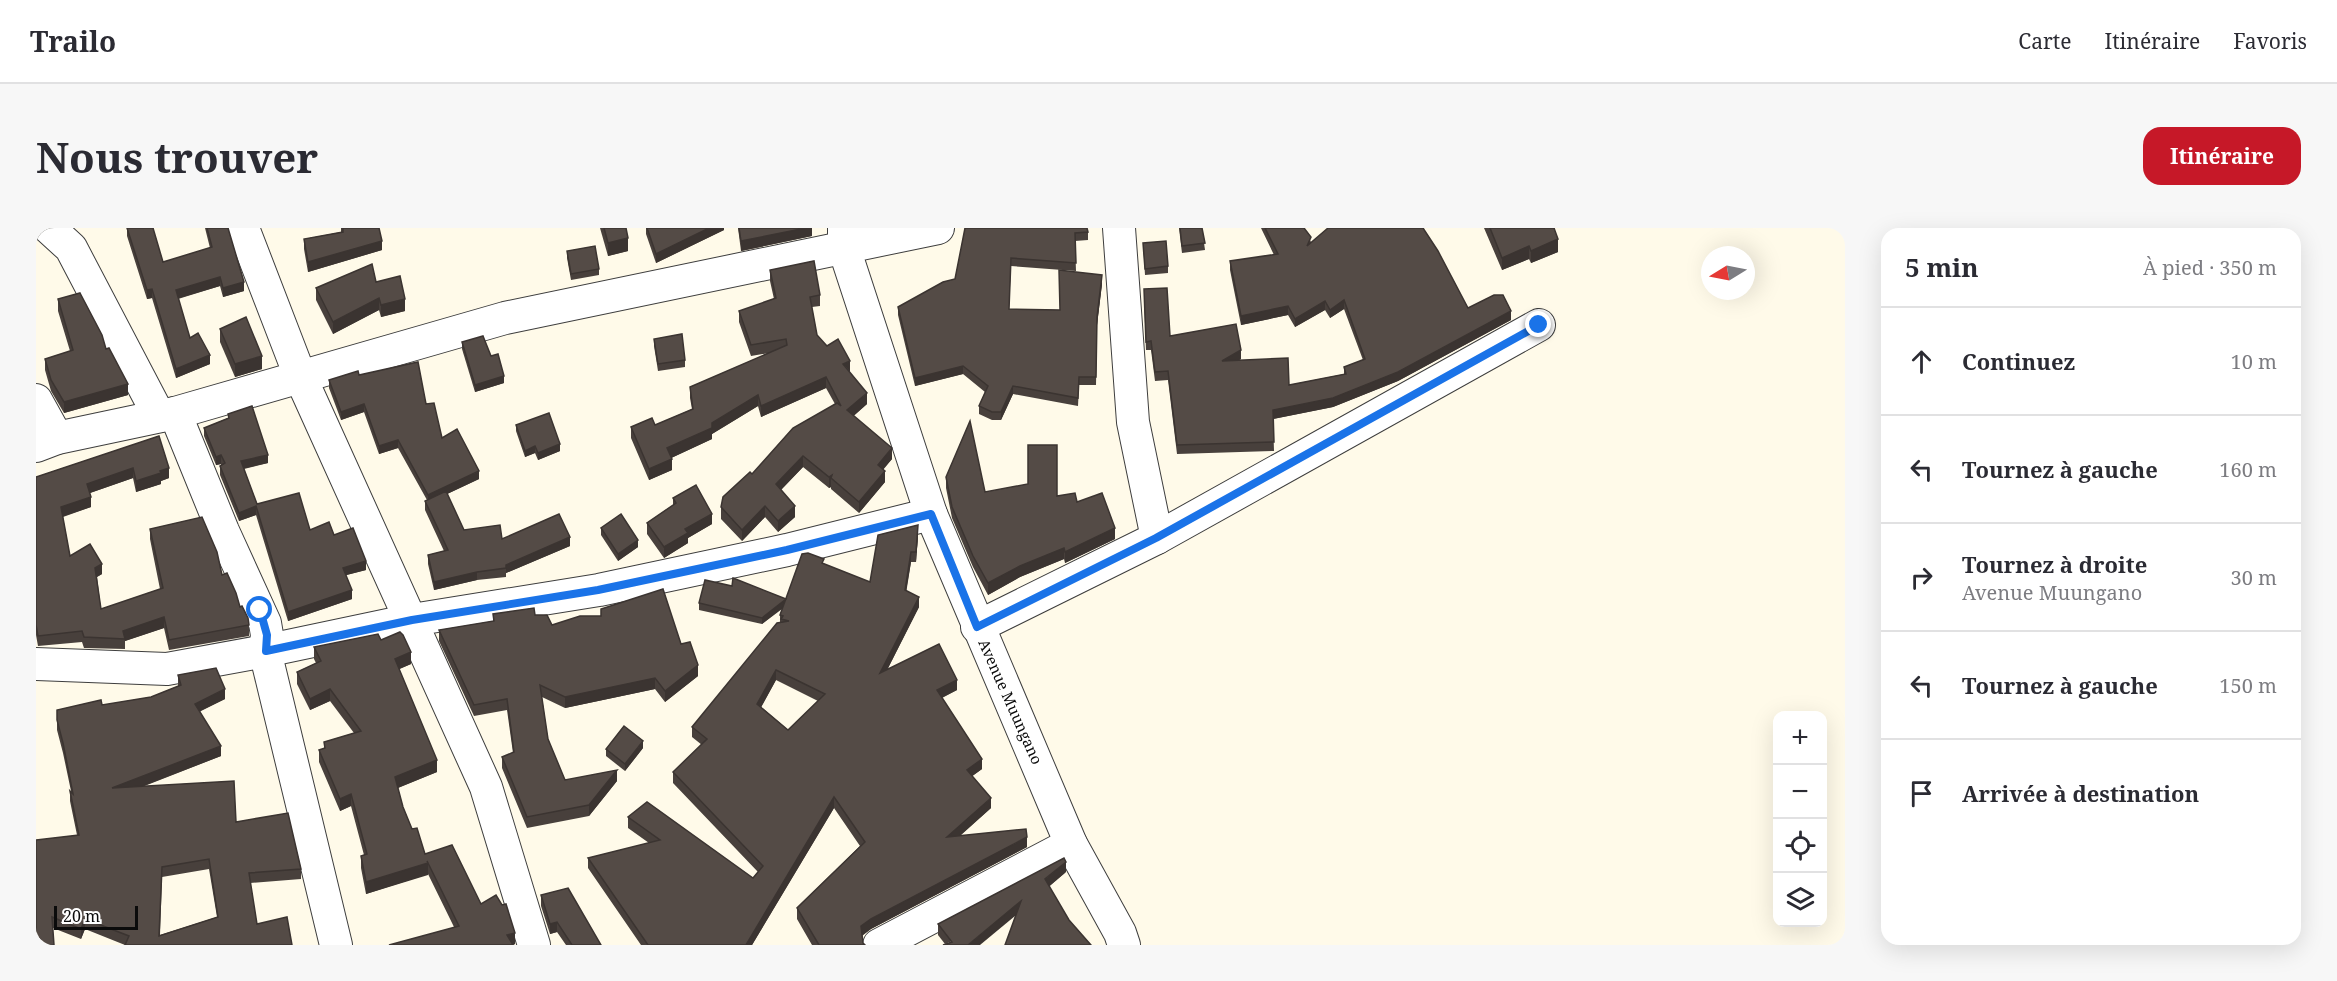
<!DOCTYPE html>
<html lang="fr">
<head>
<meta charset="utf-8">
<style>
	body { margin:0; font-family:"Noto Serif",serif; background:#f7f7f7; color:#2b2b33 }
	.controls { position:absolute; right:18px; bottom:18px; display:grid; overflow:hidden; border-radius:12px; box-shadow:0 6px 24px #0002 }
	.controls button { width:54px; height:54px; display:grid; place-items:center; padding:0; border:0; border-bottom:2px solid #e1e1e2; background:#fff; color:#2b2b33; font:30px sans-serif }
	.compass { position:absolute; left:1665px; top:18px; width:54px; height:54px; border-radius:50%; background:#fff; box-shadow:0 6px 24px #0002; rotate:260deg }
	.scale { position:absolute; left:18px; bottom:15px; width:84px; box-sizing:border-box; padding-left:6px; border:3px solid #0b0b0b; border-top:0; font-size:16px; line-height:21px; white-space:nowrap; color:#0b0b0b; -webkit-text-stroke:4px #fff; paint-order:stroke }
	.stop { position:absolute; width:18px; height:18px; margin:-14px; border:4px solid #1a73e8; border-radius:50%; background:#fff }
	.stop.end { background:#1a73e8; border-color:#fff; box-shadow:0 2px 6px #0008 }
	.list { margin:0; padding:0; list-style:none }
	h2 { display:flex; justify-content:space-between; align-items:center; height:78px; margin:0; padding:0 24px; font-size:26px }
	h2 small { font-size:20px; font-weight:400; color:#7c7c81 }
	.list li { display:grid; grid-template-columns:39px 1fr auto; gap:18px; align-items:center; box-sizing:border-box; height:108px; padding:0 24px; border-top:2px solid #e1e1e2 }
	.list b { display:block; font-size:22px; white-space:nowrap }
	.list p { margin:0; font-size:20px; white-space:nowrap; color:#7c7c81 }
	.list em { font-size:20px; font-style:normal; color:#7c7c81 }
	.icon { flex:none; width:33px; height:33px; fill:none; stroke:currentColor; stroke-width:2; stroke-linecap:round; stroke-linejoin:round }
	.map { position:relative; flex:none; width:1809px; height:717px; overflow:hidden; border-radius:18px }
	header { display:flex; align-items:center; gap:36px; box-sizing:border-box; height:84px; padding:0 30px; background:#fff; border-bottom:2px solid #e1e1e2 }
	header strong { font-size:28px }
	nav { display:flex; gap:33px; margin-inline-start:auto; font-size:21px }
	.intro { display:flex; align-items:center; justify-content:space-between; box-sizing:border-box; height:144px; padding:0 36px }
	h1 { margin:0; font-size:42px }
	.button { padding:15px 27px; border-radius:18px; background:#c61828; color:#fff; font-size:21px; font-weight:700 }
	main { display:flex; gap:36px; padding:0 36px }
	aside { flex:1; background:#fff; border-radius:18px; box-shadow:0 6px 24px #0002 }
	.map>svg:first-child { display:block }
</style>
</head>
<body>
<header>
<strong>Trailo</strong>
<nav><a>Carte</a><a>Itinéraire</a><a>Favoris</a></nav>
</header>
<div class="intro"><h1>Nous trouver</h1><a class="button">Itinéraire</a></div>
<main>
<div class="map">
<svg width="1809" height="717" viewBox="0 0 1809 717">
	<rect width="100%" height="100%" fill="#fffae9"/>
	<g fill="none" stroke-linecap="round" stroke-linejoin="round">
		<defs>
			<g id="minor">
				<polyline points="13,0 35,20 123,188"/>
				<polyline points="207,0 264,148 450,559 498,717"/>
				<polyline points="808,0 808,20 895,286 1035,616 1084,705 1088,717"/>
				<polyline points="1083,0 1097,194 1121,310"/>
				<polyline points="0,172 21,210"/>
				<polyline points="139,185 187,303 229,395 231,407 229,423 300,717"/>
				<polyline points="0,218 21,210 139,185 469,90 902,0"/>
				<polyline points="941,399 1121,310 1503,97"/>
				<polyline points="0,436 131,441 229,423 376,392 563,362 751,322 895,286"/>
				<polyline points="843,717 1035,616"/>
			</g>
		</defs>
		<!-- minor casing -->
		<use href="#minor" stroke="#3e3e3e" stroke-width="34"/>
		<!-- minor -->
		<use href="#minor" stroke="#fff" stroke-width="32"/>
	</g>
	<!-- wall -->
	<g fill="#48403c" fill-rule="evenodd">
		<polygon points="91,0 127,34 174,20 169,0 192,0 208,63 187,69 184,58 142,71 154,110 174,136 140,150 116,70 111,71 91,8"/>
		<polygon points="305,0 343,0 346,22 272,44 268,21 268,11 305,4"/>
		<polygon points="564,0 590,0 592,23 572,28"/>
		<polygon points="610,0 688,0 688,2 620,35 610,6"/>
		<polygon points="702,0 776,0 776,8 705,23"/>
		<polygon points="929,0 1052,4 1052,12 1039,13 1040,43 975,38 973,81 1024,82 1066,56 1061,97 1060,157 1043,157 1042,178 977,166 965,192 956,192 943,186 943,178 949,164 927,146 879,158 862,87 862,79 919,51"/>
		<polygon points="1143,0 1166,0 1169,22 1146,25"/>
		<polygon points="1225,0 1268,0 1275,14 1432,80 1475,92 1362,153 1297,179 1237,191 1238,223 1141,226 1132,152 1119,153 1115,122 1110,122 1108,70 1134,108 1205,131 1203,132 1253,157 1308,146 1308,139 1327,132 1308,81 1294,90 1289,82 1259,99 1252,87 1205,97 1194,42 1194,33 1238,27"/>
		<polygon points="1448,0 1518,0 1522,24 1495,35 1493,31 1466,42"/>
		<polygon points="1107,15 1132,38 1132,45 1109,47"/>
		<polygon points="531,23 563,41 563,47 535,52 531,30"/>
		<polygon points="734,42 784,67 784,78 776,79 781,107 813,144 831,176 817,188 856,231 847,241 849,254 823,285 795,261 795,259 793,260 767,239 745,262 759,289 742,304 729,289 706,313 685,291 685,279 716,246 799,176 790,160 725,189 722,178 676,206 676,211 635,230 636,242 613,252 595,210 595,199 619,197 656,181 654,170 654,159 733,125 715,128 703,94 703,83 738,71 734,53"/>
		<polygon points="340,54 369,83 345,89 343,82 297,106 280,72 280,60"/>
		<polygon points="22,71 70,121 92,167 28,185 15,163 9,142 9,131 34,123 22,83"/>
		<polygon points="184,101 226,141 199,149 184,114"/>
		<polygon points="618,111 649,132 649,139 622,143 618,118"/>
		<polygon points="426,114 455,128 468,155 439,164 426,121"/>
		<polygon points="323,147 390,176 406,210 443,251 411,266 428,302 466,311 534,318 470,345 470,349 441,352 398,362 392,336 392,327 408,323 389,282 389,273 391,272 362,220 343,226 328,184 305,192 293,160 293,152"/>
		<polygon points="192,186 232,235 208,241 221,276 274,302 298,307 330,342 310,347 316,371 252,393 220,287 203,293 184,247 184,238 185,237 185,236 180,237 168,208 168,200 192,190"/>
		<polygon points="480,197 524,223 502,232 499,225 489,229 480,203"/>
		<polygon points="123,208 133,250 125,253 125,256 100,264 97,250 54,265 55,279 27,289 34,328 66,346 61,349 65,381 124,361 114,311 114,301 186,347 213,397 213,408 133,422 128,400 89,413 89,421 48,420 46,414 2,418 0,407 0,249"/>
		<polygon points="910,249 949,264 1021,268 1041,274 1079,311 1029,335 1028,331 984,349 952,367 937,339 916,290 910,260"/>
		<polygon points="637,270 676,296 652,310 652,315 628,330 611,306 611,295 637,277"/>
		<polygon points="565,300 602,319 582,333 565,307"/>
		<path d="M882 308 880 334H875L870 363 883 379 851 442 921 462 906 470 946 541 936 548 955 580 924 608 991 619 835 701 826 708 827 715 829 717H776L761 691V680L824 618 798 580 716 717H605L552 640V630L613 615 592 600V589L717 650 722 644 637 555V544L666 517 656 509V499L744 395V387L746 380 726 396 663 382V375L750 371 788 336 834 354ZM740 452 782 473 752 502 725 479Z"/>
		<polygon points="565,381 645,416 662,448 629,474 619,461 529,480 506,469 512,511 529,552 581,553 553,588 491,600 466,540 466,529 477,525 471,482 438,488 403,413 403,402 457,393 457,386 499,387 516,397 565,388"/>
		<polygon points="345,412 375,436 363,441 401,544 362,560 367,579 376,601 389,626 445,676 479,716 477,717 418,699 392,646 330,666 325,640 325,628 328,627 315,578 304,583 283,534 283,522 288,521 288,514 318,505 294,473 274,482 261,456 261,444 280,435 278,431 278,419"/>
		<path d="M142 447 189 471 164 483 185 528 106 559 200 594 265 641V651L214 655 221 696 256 717H89L49 701 45 711 17 700 0 717 41 607 34 573V563H35L27 525 21 502V482L66 477 115 469 142 458ZM173 641 181 689 124 707 126 649Z"/>
		<polygon points="607,520 589,543 570,528 570,521"/>
		<polygon points="1030,644 979,687 909,716 902,707 902,696"/>
		<polygon points="505,667 565,717 530,717 521,704 514,706 505,678"/>
	</g>
	<!-- shaded-wall -->
	<g fill="#3b3431">
		<polygon points="673,0 688,0 688,2 620,35 620,26"/>
		<polygon points="770,0 776,0 776,8 705,23 705,13"/>
		<polygon points="592,10 592,23 572,28 572,15"/>
		<polygon points="1522,11 1522,24 1495,35 1495,23"/>
		<polygon points="346,13 346,22 272,44 272,34"/>
		<polygon points="1493,18 1493,31 1466,42 1466,30"/>
		<polygon points="1066,47 1066,56 1061,97 1060,157 1061,89"/>
		<polygon points="184,49 184,58 140,71 140,62"/>
		<polygon points="208,54 208,63 187,69 187,60"/>
		<polygon points="116,61 116,70 111,71 111,62"/>
		<polygon points="343,70 343,82 297,106 297,94"/>
		<polygon points="369,71 369,83 345,89 345,77"/>
		<polygon points="1308,72 1308,81 1294,90 1294,82"/>
		<polygon points="1289,73 1289,82 1259,99 1259,91"/>
		<polygon points="1252,78 1252,87 1205,97 1205,88"/>
		<polygon points="1475,83 1475,92 1362,153 1297,179 1237,191 1237,182"/>
		<polygon points="1205,122 1205,131 1186,142 1186,133"/>
		<polygon points="174,127 174,136 140,150 140,141"/>
		<polygon points="226,128 226,141 199,149 199,136"/>
		<polygon points="814,133 814,144 807,136"/>
		<polygon points="927,138 927,146 879,158 879,150"/>
		<polygon points="468,148 468,155 439,164 439,157"/>
		<polygon points="790,149 790,160 725,189 725,178"/>
		<polygon points="92,156 92,167 28,185 28,174"/>
		<polygon points="977,158 977,166 965,192 965,184"/>
		<polygon points="831,165 831,176 811,194 811,182"/>
		<polygon points="722,167 722,178 676,206 676,211 631,232 631,220 676,195"/>
		<polygon points="328,176 328,184 305,192 305,184"/>
		<polygon points="362,212 362,220 343,226 343,218"/>
		<polygon points="524,216 524,223 502,232 502,225"/>
		<polygon points="499,218 499,225 489,229 489,223"/>
		<polygon points="856,220 856,231 842,248 842,237"/>
		<polygon points="185,227 185,236 180,237 180,229"/>
		<polygon points="232,227 232,235 205,241 205,233"/>
		<polygon points="767,228 767,239 740,267 740,256"/>
		<polygon points="636,231 636,242 613,252 613,241"/>
		<polygon points="97,240 97,250 51,266 51,256"/>
		<polygon points="133,240 133,250 125,253 125,256 100,264 100,253"/>
		<polygon points="443,243 443,251 392,275 392,267"/>
		<polygon points="849,243 849,254 823,285 823,274"/>
		<polygon points="796,247 795,250 795,259 793,260 793,249"/>
		<polygon points="55,269 55,279 25,289 25,279"/>
		<polygon points="220,278 220,287 203,293 203,285"/>
		<polygon points="729,278 729,289 706,313 706,302"/>
		<polygon points="759,278 759,289 742,304 742,293"/>
		<polygon points="676,286 676,296 652,310 652,315 628,330 628,319 649,301"/>
		<polygon points="882,297 882,308 880,334 880,324"/>
		<polygon points="1079,300 1079,311 1029,335 1029,324"/>
		<polygon points="534,309 534,318 470,345 470,337"/>
		<polygon points="602,312 602,319 582,333 582,326"/>
		<polygon points="1028,320 1028,331 984,349 952,367 952,355 984,338"/>
		<polygon points="875,324 875,334 869,372 869,362"/>
		<polygon points="330,333 330,342 307,348 307,340"/>
		<polygon points="66,336 66,346 59,350 59,340"/>
		<polygon points="441,344 441,352 398,362 398,354"/>
		<polygon points="316,362 316,371 252,393 252,384"/>
		<polygon points="883,369 883,379 844,456 844,445"/>
		<polygon points="750,371 750,378 726,396 726,390"/>
		<polygon points="128,389 128,400 89,413 87,403"/>
		<polygon points="375,424 375,436 359,443 359,431"/>
		<polygon points="662,437 662,448 629,474 629,463"/>
		<polygon points="740,442 740,452 721,487 721,476"/>
		<polygon points="619,450 619,461 529,480 529,469"/>
		<polygon points="921,452 921,462 901,472 901,462"/>
		<polygon points="189,461 189,471 159,486 159,476"/>
		<polygon points="294,461 294,473 274,482 274,471"/>
		<polygon points="607,513 607,520 589,543 589,536"/>
		<polygon points="185,518 185,528 76,570 76,560"/>
		<polygon points="946,531 946,541 931,552 931,542"/>
		<polygon points="401,532 401,544 359,561 359,549"/>
		<polygon points="581,542 581,553 553,588 553,577"/>
		<polygon points="315,566 315,578 304,583 304,571"/>
		<polygon points="798,569 798,580 716,717 710,717"/>
		<polygon points="955,570 955,580 911,619 911,609"/>
		<polygon points="991,609 991,619 835,701 825,708 825,698 835,691"/>
		<polygon points="1030,634 1030,644 1009,662 1009,651"/>
		<polygon points="392,635 392,647 330,666 330,654"/>
		<polygon points="985,673 985,683 944,717 932,717"/>
		<polygon points="49,691 49,701 45,711 45,701"/>
		<polygon points="521,694 521,704 514,706 514,696"/>
		<polygon points="479,705 479,716 476,717 471,707"/>
	</g>
	<!-- building -->
	<g fill="#544b46" stroke="#3b3431" stroke-width="1.5" fill-rule="evenodd">
		<polygon points="91,0 117,0 127,34 176,19 171,0 192,0 208,54 187,60 184,49 140,62 154,110 162,105 174,127 140,141 116,61 111,62"/>
		<polygon points="307,0 343,0 346,13 272,34 268,11 307,4"/>
		<polygon points="568,0 590,0 592,10 572,15"/>
		<polygon points="611,0 673,0 620,26"/>
		<polygon points="703,0 770,0 705,13"/>
		<polygon points="929,0 1051,0 1052,4 1039,5 1040,35 975,30 973,81 1024,82 1023,42 1066,47 1061,89 1060,149 1043,149 1042,170 977,158 965,184 956,184 943,178 952,158 927,138 879,150 862,79 907,54 919,51"/>
		<polygon points="1144,0 1166,0 1169,15 1146,18"/>
		<polygon points="1229,0 1268,0 1275,9 1271,18 1292,0 1387,0 1402,23 1432,80 1458,67 1467,67 1475,83 1362,144 1297,170 1237,182 1238,214 1141,217 1132,143 1119,144 1115,113 1110,114 1108,61 1131,60 1134,108 1200,96 1205,122 1186,133 1252,130 1253,157 1310,146 1308,139 1329,131 1308,72 1294,82 1289,73 1259,91 1252,78 1205,88 1194,33 1242,26"/>
		<polygon points="1454,0 1518,0 1522,11 1495,23 1493,18 1466,30"/>
		<polygon points="1130,13 1132,38 1109,41 1107,15"/>
		<polygon points="559,18 563,41 535,46 531,23"/>
		<polygon points="778,33 784,67 774,69 781,107 791,118 802,111 814,133 807,136 831,165 811,182 856,220 842,237 849,243 823,274 795,250 796,247 793,249 767,228 740,256 759,278 742,293 729,278 706,302 685,279 687,269 714,244 716,246 757,200 801,175 805,178 790,149 725,178 722,167 676,195 676,200 631,220 636,231 613,241 595,199 616,190 619,197 657,181 654,159 751,117 750,111 715,117 703,83 740,70 734,42"/>
		<polygon points="336,36 340,54 364,48 369,71 345,77 343,70 297,94 280,60"/>
		<polygon points="44,65 66,107 70,121 73,120 92,156 28,174 15,152 9,131 37,122 22,71"/>
		<polygon points="210,89 226,128 199,136 184,101"/>
		<polygon points="646,106 649,132 622,136 618,111"/>
		<polygon points="447,108 455,128 462,126 468,148 439,157 426,114"/>
		<polygon points="382,134 390,176 398,175 406,210 421,201 443,243 392,267 362,212 343,218 328,176 305,184 293,152 322,143 323,147"/>
		<polygon points="216,178 232,227 205,233 221,276 263,265 274,302 293,294 298,307 317,300 330,333 307,340 316,362 252,384 220,278 203,285 184,238 189,235 185,227 180,229 168,200 193,190 192,186"/>
		<polygon points="513,185 524,216 502,225 499,218 489,223 480,197"/>
		<polygon points="934,193 949,264 992,256 992,217 1021,217 1021,268 1039,265 1041,274 1066,265 1079,300 1029,324 1028,320 984,338 952,355 937,328 916,279 910,249"/>
		<polygon points="123,208 133,240 124,243 125,245 100,253 97,240 51,256 55,269 25,279 34,328 54,316 66,336 59,340 65,381 127,360 114,301 166,289 181,324 186,347 191,345 200,365 204,379 206,378 212,390 213,397 133,412 128,389 87,403 89,411 48,409 46,403 2,408 0,397 0,249"/>
		<polygon points="660,257 676,286 649,301 652,305 628,319 611,295 640,275 637,270"/>
		<polygon points="410,263 428,302 464,297 466,311 523,286 534,309 470,337 470,340 441,344 398,354 392,327 412,322 389,273"/>
		<polygon points="585,286 602,312 582,326 565,300"/>
		<path d="M882 297 880 324H875L869 362 883 369 844 445 903 416 921 452 901 462 946 531 931 542 955 570 911 609 990 601 991 609 835 691 825 698 827 715 829 717H783L761 680 829 614 798 569 710 717H612L552 630 624 612 592 589 611 574 717 650 727 638 637 544 671 511 656 499 741 395 753 393 745 391 747 388 744 387 766 326 772 325 788 331 786 335 834 354 842 307ZM740 442 789 466 752 502 721 476Z"/>
		<polygon points="697,350 750,371 726,390 663,375 669,352 696,358"/>
		<polygon points="627,361 645,416 654,414 662,437 629,463 619,450 529,469 504,457 512,511 529,552 581,542 553,577 491,589 466,529 478,524 471,471 438,477 403,402 458,393 457,386 498,380 499,387 511,387 516,397 544,388 565,388 565,381"/>
		<polygon points="364,404 367,407 375,424 359,431 401,532 359,549 367,579 376,601 381,600 389,626 416,617 445,676 460,667 466,677 470,676 479,705 471,707 477,717 353,717 423,698 391,633 392,635 330,654 325,628 331,626 315,566 304,571 283,522 289,520 288,514 325,503 294,461 274,471 261,444 285,433 278,419 342,406 345,412"/>
		<path d="M180 440 189 461 159 476 185 518 76 560 198 553 200 594 252 585 265 641 213 645 221 696 251 689 256 717H89L93 708 49 691 45 701 16 689 18 717H0V612L43 607 34 563 37 566 27 515 21 492V482L65 472 66 477 115 469 145 457 142 447ZM173 631 182 689 123 708 126 639Z"/>
		<polygon points="588,498 607,513 589,536 570,521"/>
		<polygon points="1028,630 1030,634 1009,651 1033,692 1055,717 969,717 985,673 932,717 907,717 916,714 902,696"/>
		<polygon points="532,660 565,717 536,717 521,694 514,696 505,667"/>
	</g>
	<g fill="none" stroke-linecap="round" stroke-linejoin="round">
		<!-- route -->
		<polyline stroke="#1a73e8" stroke-width="8" points="224,382 231,407 230,423 376,392 562,362 751,322 895,286 941,399 1120,310 1503,97"/>
	</g>
	<g text-anchor="middle" stroke-width="6" stroke-linejoin="round" paint-order="stroke">
		<!-- street labels -->
		<g font-size="15" fill="#0b0b0b" stroke="#fff">
			<text transform="translate(974 474) rotate(66)" y="5">Avenue Muungano</text>
		</g>
	</g>
</svg>
<div class="controls">
<button>+</button>
<button>−</button>
<button><svg class="icon" aria-label="locate" viewBox="0 0 24 24"><circle cx="12" cy="12" r="6"/><path d="M12 2v4M12 18v4M2 12h4M18 12h4"/></svg></button>
<button><svg class="icon" aria-label="layers" viewBox="0 0 24 24"><path d="M12 4l9 5-9 5-9-5zM3 14l9 5 9-5"/></svg></button>
</div>
<svg class="compass" viewBox="-18 -18 36 36"><path d="M0-13l5 13h-10z" fill="#e53935"/><path d="M0 13l5-13h-10z" fill="#7c7c81"/></svg>
<div class="scale">20 m</div>
<div class="stop" style="left:224px;top:382px"></div>
<div class="stop end" style="left:1503px;top:97px"></div>
</div>
<aside>
<h2>5 min<small>À pied · 350 m</small></h2>
<ul class="list">
<li><svg class="icon" aria-label="ahead" viewBox="0 0 24 24"><path d="M12 20V5M6 11l6-6 6 6"/></svg><div><b>Continuez</b></div><em>10 m</em></li>
<li><svg class="icon" aria-label="left" viewBox="0 0 24 24"><path d="M17 20v-9H6M10 6l-5 5 5 5"/></svg><div><b>Tournez à gauche</b></div><em>160 m</em></li>
<li><svg class="icon" aria-label="right" viewBox="0 0 24 24"><path d="M7 20v-9h11M14 6l5 5-5 5"/></svg><div><b>Tournez à droite</b><p>Avenue Muungano</p></div><em>30 m</em></li>
<li><svg class="icon" aria-label="left" viewBox="0 0 24 24"><path d="M17 20v-9H6M10 6l-5 5 5 5"/></svg><div><b>Tournez à gauche</b></div><em>150 m</em></li>
<li><svg class="icon" aria-label="arrive" viewBox="0 0 24 24"><path d="M6 21V4h12l-3 4 3 4H6"/></svg><div><b>Arrivée à destination</b></div></li>
</ul>
</aside>
</main>
</body>
</html>
